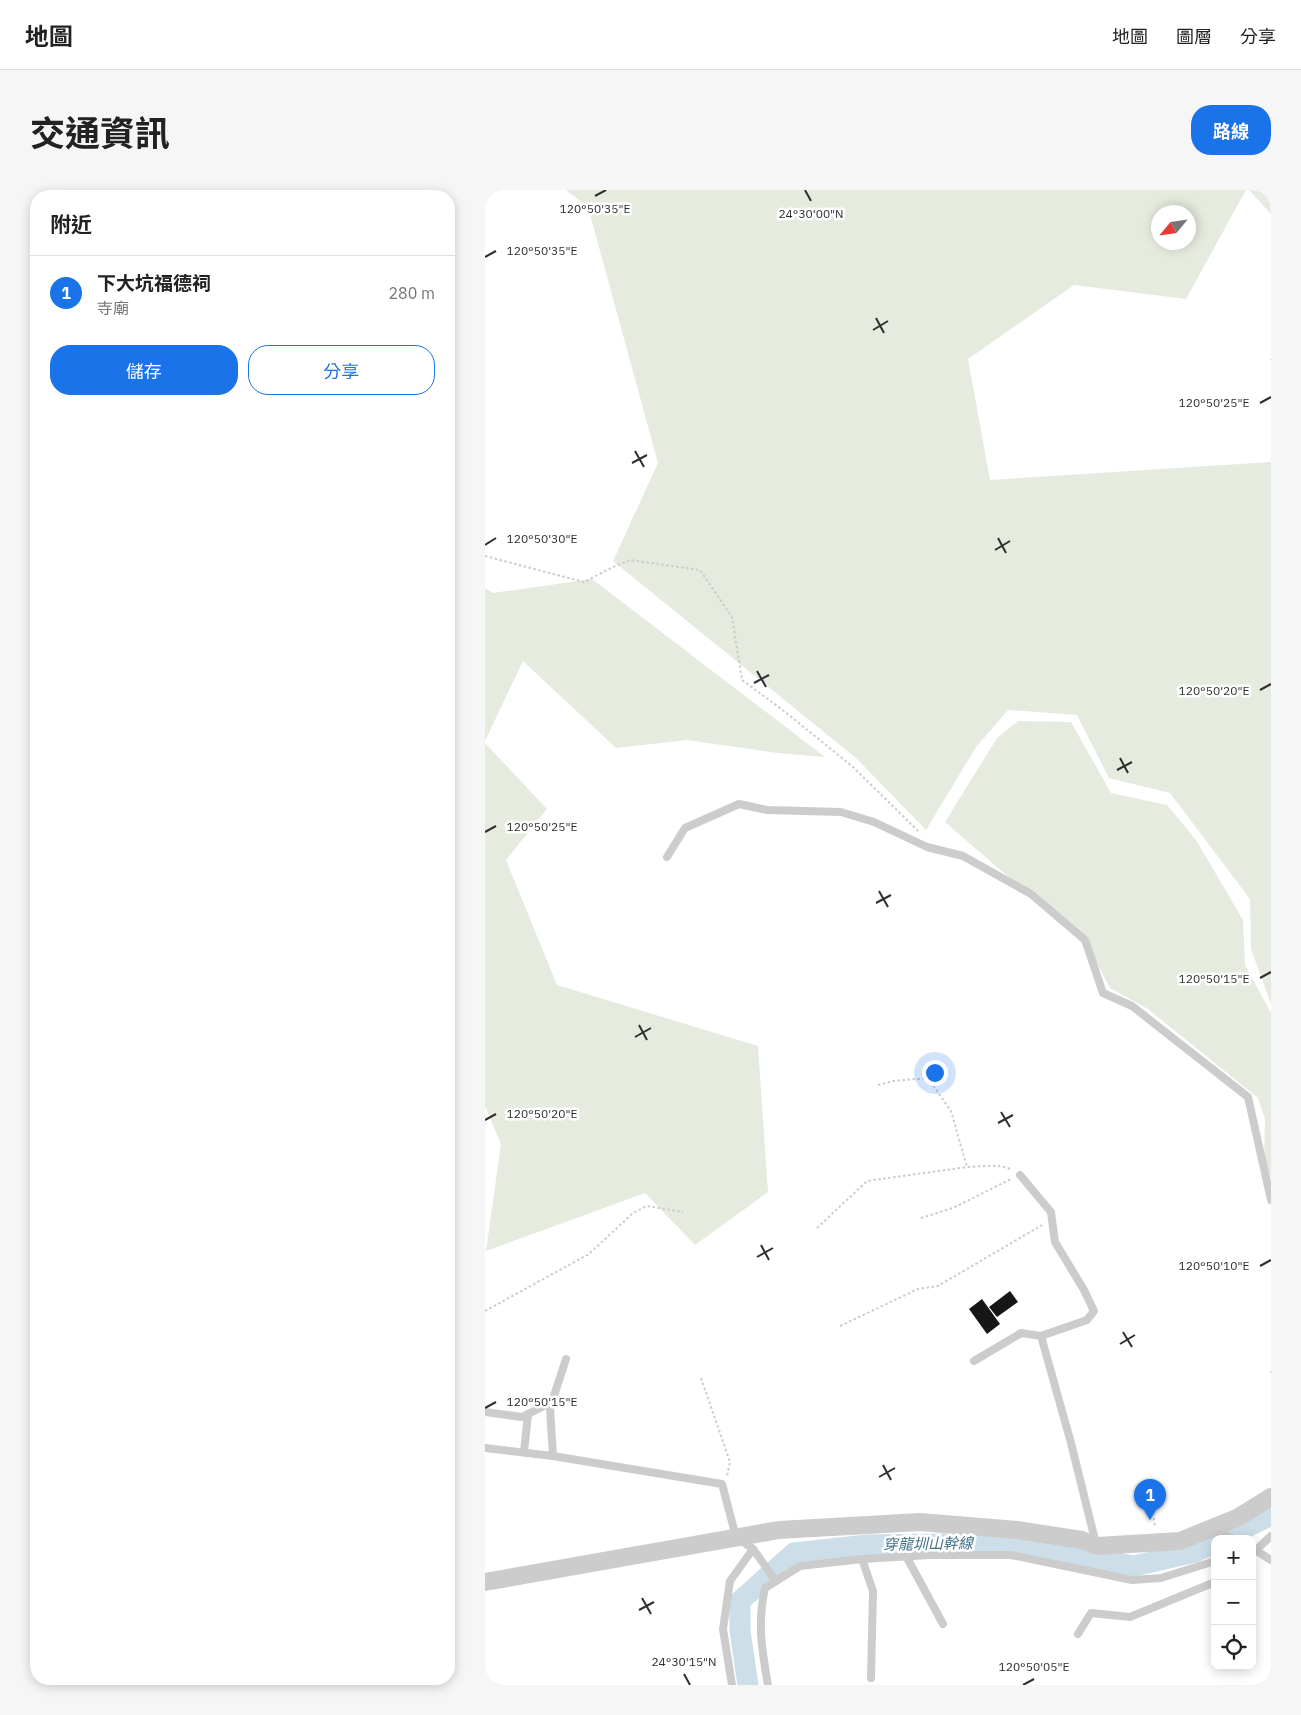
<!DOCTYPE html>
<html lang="zh-TW">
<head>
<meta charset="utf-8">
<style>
	body { margin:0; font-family:"IBM Plex Sans","Noto Sans TC",sans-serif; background:#f6f6f6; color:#222 }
	.controls { position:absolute; right:15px; bottom:15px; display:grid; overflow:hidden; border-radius:10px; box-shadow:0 2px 12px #0003 }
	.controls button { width:45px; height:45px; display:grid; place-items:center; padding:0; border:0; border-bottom:1px solid #e0e0e0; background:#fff; color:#222; font:25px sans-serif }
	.compass { position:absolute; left:666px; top:15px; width:45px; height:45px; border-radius:50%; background:#fff; box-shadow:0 2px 12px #0003; rotate:241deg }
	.you { position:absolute; left:449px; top:882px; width:18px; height:18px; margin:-12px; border:4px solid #fff; border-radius:50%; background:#1a73e8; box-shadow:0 0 0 8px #1a73e833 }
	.badge { display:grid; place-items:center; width:32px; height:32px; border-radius:50%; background:#1a73e8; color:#fff; font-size:16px; font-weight:700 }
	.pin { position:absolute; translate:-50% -41px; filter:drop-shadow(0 1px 2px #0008) }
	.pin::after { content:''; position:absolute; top:26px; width:18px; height:15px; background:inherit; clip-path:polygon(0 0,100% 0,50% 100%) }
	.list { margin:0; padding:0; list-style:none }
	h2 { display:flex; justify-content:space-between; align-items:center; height:65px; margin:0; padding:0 20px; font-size:21px }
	h2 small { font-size:16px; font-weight:400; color:#767676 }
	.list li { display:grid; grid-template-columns:32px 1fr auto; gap:15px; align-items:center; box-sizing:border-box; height:75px; padding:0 20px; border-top:1px solid #e0e0e0 }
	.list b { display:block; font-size:19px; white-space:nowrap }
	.list p { margin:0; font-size:16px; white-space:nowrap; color:#767676 }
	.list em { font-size:16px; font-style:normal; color:#767676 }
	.actions { display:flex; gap:10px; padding:15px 20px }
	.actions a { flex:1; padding:11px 0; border:1px solid #1a73e8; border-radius:20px; text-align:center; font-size:18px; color:#1a73e8 }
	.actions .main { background:#1a73e8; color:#fff }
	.icon { flex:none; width:28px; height:28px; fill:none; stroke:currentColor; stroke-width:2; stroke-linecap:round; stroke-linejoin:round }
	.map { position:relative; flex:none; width:786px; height:1495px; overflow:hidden; border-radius:20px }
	header { display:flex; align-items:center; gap:30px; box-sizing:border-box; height:70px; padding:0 25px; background:#fff; border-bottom:1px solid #e0e0e0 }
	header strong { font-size:24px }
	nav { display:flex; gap:28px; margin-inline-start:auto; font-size:18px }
	.intro { display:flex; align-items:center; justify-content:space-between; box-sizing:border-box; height:120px; padding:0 30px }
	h1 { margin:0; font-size:35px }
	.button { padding:12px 22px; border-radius:20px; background:#1a73e8; color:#fff; font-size:18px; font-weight:700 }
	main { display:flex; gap:30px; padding:0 30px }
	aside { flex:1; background:#fff; border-radius:20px; box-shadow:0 2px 12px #0003 }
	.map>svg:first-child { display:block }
</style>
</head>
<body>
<header>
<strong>地圖</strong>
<nav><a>地圖</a><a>圖層</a><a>分享</a></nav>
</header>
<div class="intro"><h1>交通資訊</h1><a class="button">路線</a></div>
<main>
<aside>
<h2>附近<small></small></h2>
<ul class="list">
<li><span class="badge">1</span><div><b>下大坑福德祠</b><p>寺廟</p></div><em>280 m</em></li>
</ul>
<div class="actions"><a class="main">儲存</a><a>分享</a></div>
</aside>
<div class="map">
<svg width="786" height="1495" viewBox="0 0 786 1495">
	<rect width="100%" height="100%" fill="#fff"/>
	<!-- green -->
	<g fill="#e5ebde" fill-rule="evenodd">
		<path d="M81 0H761L701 109 589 95 483 169 505 290 786 272V814L766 759 765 709 685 603 624 588 592 525 523 520 491 557 441 640 371 568 128 371 173 273 103 17ZM674 22H704V52H674Z"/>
		<polygon points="764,0 786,0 786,24"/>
		<polygon points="107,389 340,567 293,563 202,550 131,558 38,471 0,551 0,398 8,403"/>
		<polygon points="533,531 586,532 626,603 682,615 711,650 758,730 760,775 786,823 786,987 779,971 780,929 773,908 663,819 625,798 603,756 460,632 512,548"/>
		<polygon points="0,553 62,619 21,670 72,795 273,856 283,1002 210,1055 160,1003 1,1061 16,954 0,916"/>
	</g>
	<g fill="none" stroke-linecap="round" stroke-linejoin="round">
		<!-- river -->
		<g stroke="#ccdfe9" stroke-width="21">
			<polyline points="738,1349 786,1325"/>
			<polyline points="263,1495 255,1441 255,1411 309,1363 382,1355 529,1353 649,1376 710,1362 730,1353"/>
		</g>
	</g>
	<!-- building -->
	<g fill="#161616">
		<polygon points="525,1101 533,1112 512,1127 504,1117"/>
		<polygon points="497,1109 515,1134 502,1144 484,1119"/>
	</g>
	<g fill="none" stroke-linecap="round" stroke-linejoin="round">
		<!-- path -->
		<g stroke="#ccc" stroke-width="2" stroke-dasharray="2.5 2.5" stroke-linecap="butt">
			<polyline points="786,170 786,169"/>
			<polyline points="0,366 99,392 128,377 145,370 215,380 247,427 257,490 299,521 368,577 433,641"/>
			<path d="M393 895 408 891 443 888 466 921 482 977C496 977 515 973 527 980"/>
			<polyline points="436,1028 468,1018 526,989"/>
			<polyline points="332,1038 382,991 482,977"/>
			<polyline points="0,1121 104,1064 148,1023 162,1016 198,1022"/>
			<polyline points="355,1136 433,1099 453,1096 557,1035"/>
			<polyline points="785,1182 786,1182"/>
			<polyline points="216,1188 245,1272 242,1286"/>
			<polyline points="669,1328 670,1337"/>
		</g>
		<!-- service -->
		<g stroke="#ccc" stroke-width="8">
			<polyline points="182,667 200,638 254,614 282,620 356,622 389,632 442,657 478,666 546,704 600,750 618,803 647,816 763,907 786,1010"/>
			<polyline points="535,985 566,1022 570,1052 599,1100 609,1121 602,1130 556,1146 586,1253 611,1354"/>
			<polyline points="489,1171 536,1143 556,1146"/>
			<polyline points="0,1222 37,1227 67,1212"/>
			<polyline points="0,1258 68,1266 237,1294 251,1347 268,1359 291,1391"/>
			<polyline points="39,1262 43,1224"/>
			<polyline points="68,1266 65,1218 81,1169"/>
			<polyline points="730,1340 748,1349"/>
			<polyline points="767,1358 786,1370"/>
			<polyline points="767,1361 771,1360 786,1346"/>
			<polyline points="421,1366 458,1434"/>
			<polyline points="377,1369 388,1401 386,1488"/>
			<polyline points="593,1444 606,1423 645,1427 730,1392"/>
			<polyline points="247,1495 238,1439 245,1391 268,1359"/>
			<path d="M283 1495C277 1461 272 1433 280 1398L315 1376 377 1369 445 1365H526L647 1390 676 1388 730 1371"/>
		</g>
		<!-- tertiary -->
		<polyline stroke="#ccc" stroke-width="18" points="0,1392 294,1340 435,1332 532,1340 597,1350 612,1356 695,1351 754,1327 786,1307"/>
	</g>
	<!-- ticks -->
	<path fill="none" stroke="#2f2f2f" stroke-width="2" d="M320 0 326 11M110 6 121 0M0 67 11 61M391 128 399 143M388 140 403 131M775 213 786 207M150 261 159 277M147 273 162 265M513 348 521 363M0 355 11 348M510 360 525 351M272 481 281 497M269 493 284 485M775 500 786 494M635 568 643 583M632 580 647 572M0 642 11 636M394 701 403 717M391 713 406 705M775 788 786 782M154 835 162 850M150 847 166 838M516 922 525 937M0 930 11 924M513 933 528 925M276 1055 284 1070M272 1067 288 1058M775 1076 786 1070M638 1142 647 1157M635 1154 650 1145M0 1218 11 1212M398 1275 406 1290M394 1287 410 1278M157 1408 166 1424M154 1420 169 1412M199 1484 205 1495M538 1495 549 1489"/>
	<g text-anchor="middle" stroke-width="5" stroke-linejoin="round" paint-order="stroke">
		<!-- water labels -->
		<g font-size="15" font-style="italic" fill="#44728a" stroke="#fff">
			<text transform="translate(443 1354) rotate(-1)" y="5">穿龍圳山幹線</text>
		</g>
	</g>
	<g font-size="12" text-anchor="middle" fill="#2f2f2f" stroke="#fff" stroke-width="5" stroke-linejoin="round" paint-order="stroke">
		<text x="110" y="23">120°50'35"E</text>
		<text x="326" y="28">24°30'00"N</text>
		<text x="57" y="65">120°50'35"E</text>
		<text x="729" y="217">120°50'25"E</text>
		<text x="57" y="353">120°50'30"E</text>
		<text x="729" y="505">120°50'20"E</text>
		<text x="57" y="641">120°50'25"E</text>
		<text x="729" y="793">120°50'15"E</text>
		<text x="57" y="928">120°50'20"E</text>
		<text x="729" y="1080">120°50'10"E</text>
		<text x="57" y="1216">120°50'15"E</text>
		<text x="199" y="1476">24°30'15"N</text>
		<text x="549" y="1481">120°50'05"E</text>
	</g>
</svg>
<div class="controls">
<button>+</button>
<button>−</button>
<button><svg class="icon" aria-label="locate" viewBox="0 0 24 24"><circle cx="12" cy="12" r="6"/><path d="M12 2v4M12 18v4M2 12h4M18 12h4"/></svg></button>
</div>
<svg class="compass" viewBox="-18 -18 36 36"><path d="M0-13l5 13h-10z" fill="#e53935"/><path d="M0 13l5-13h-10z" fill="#767676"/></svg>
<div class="you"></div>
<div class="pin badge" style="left:665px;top:1330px">1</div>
</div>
</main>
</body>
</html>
